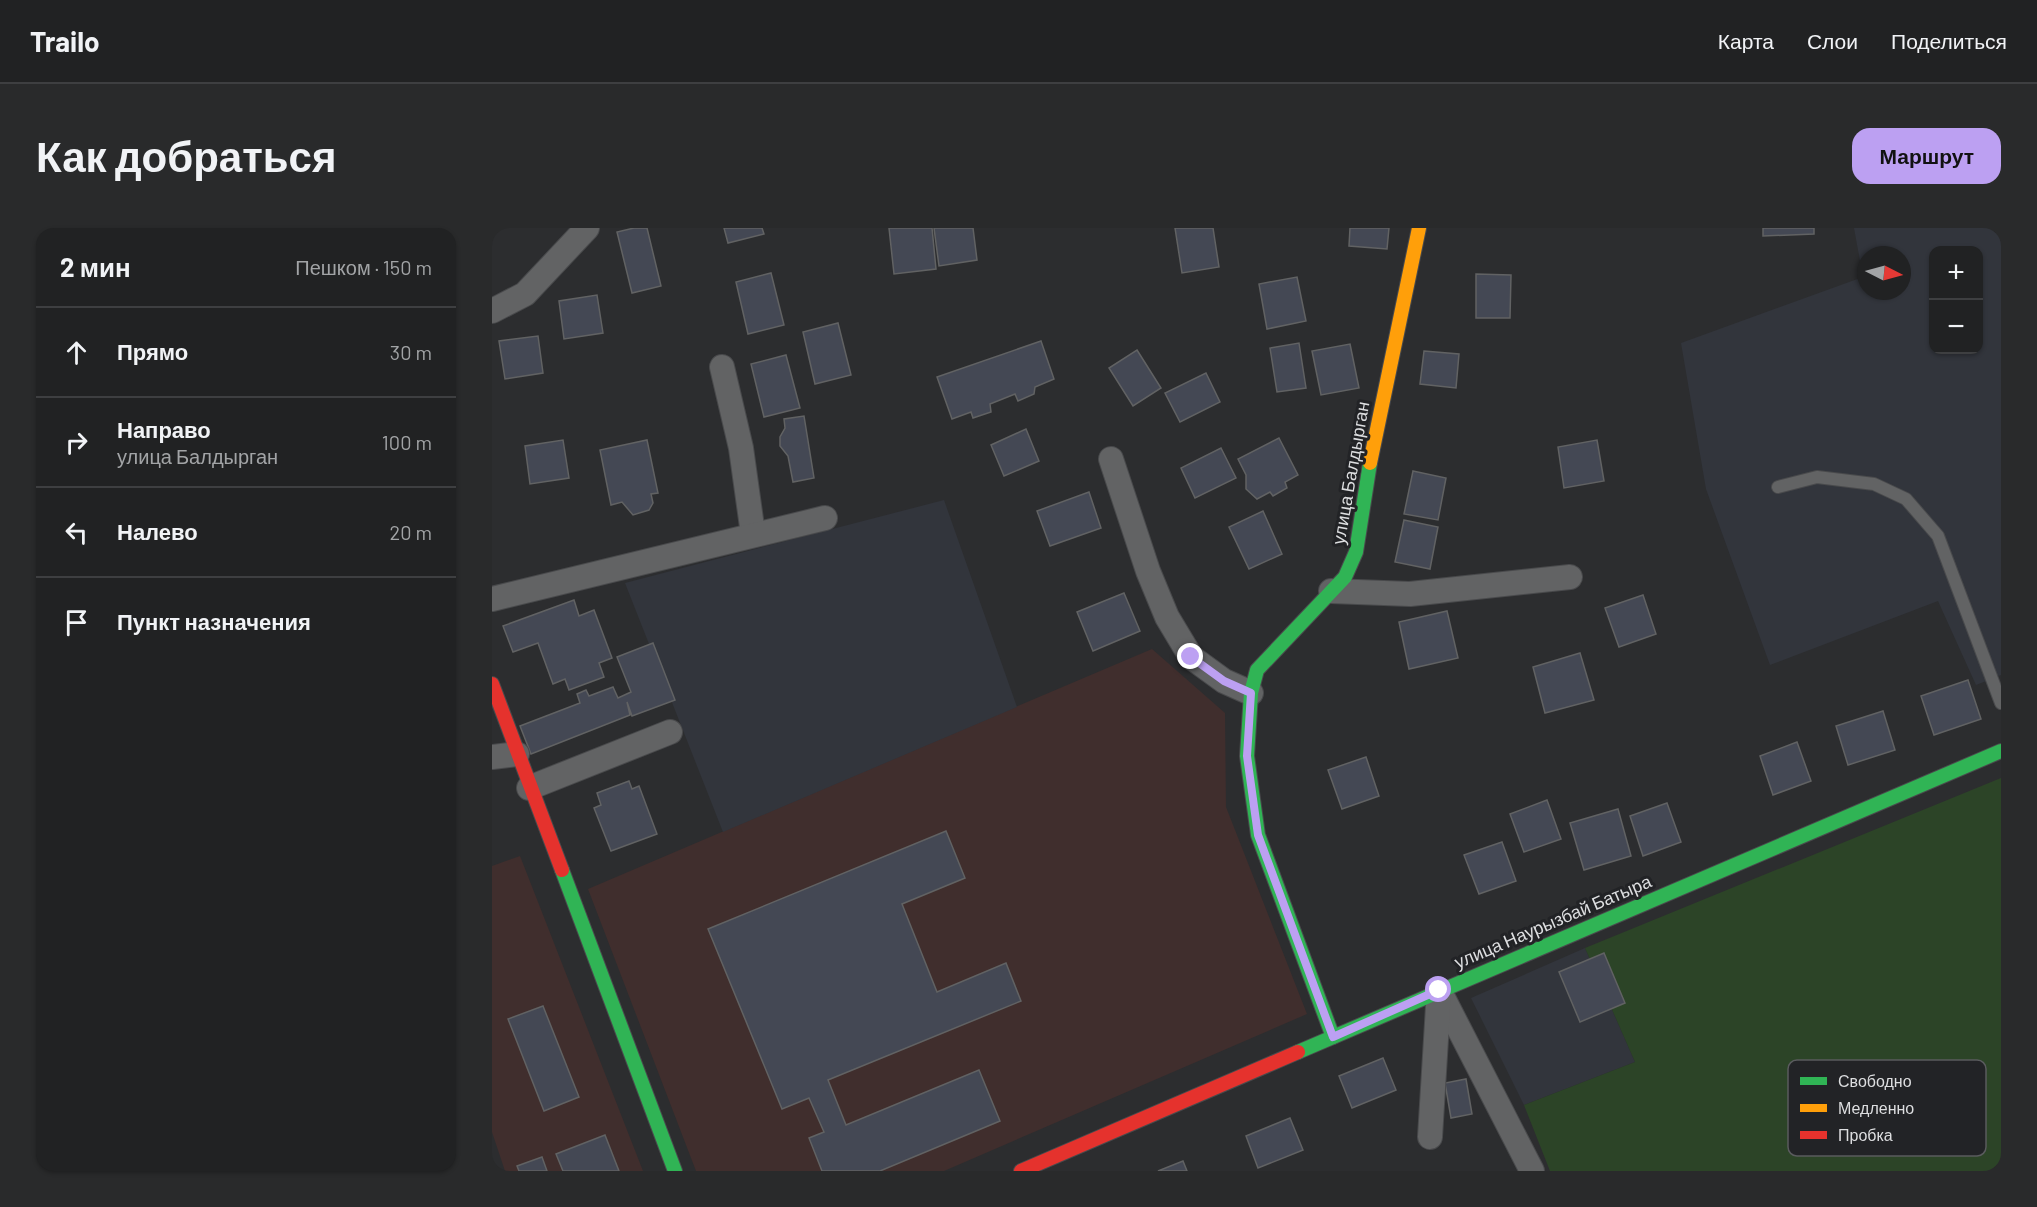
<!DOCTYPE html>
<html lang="ru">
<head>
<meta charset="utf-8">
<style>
	body { margin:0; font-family:Barlow,sans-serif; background:#292a2b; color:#f1f3f6 }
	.controls { position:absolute; right:18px; top:18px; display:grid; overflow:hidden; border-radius:12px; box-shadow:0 2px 4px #0004 }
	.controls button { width:54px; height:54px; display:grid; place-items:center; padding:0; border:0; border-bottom:2px solid #3e3f41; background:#212223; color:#f1f3f6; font:30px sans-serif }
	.compass { position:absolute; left:1365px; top:18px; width:54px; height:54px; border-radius:50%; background:#212223; box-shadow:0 2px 4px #0004; rotate:96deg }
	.stop { position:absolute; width:18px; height:18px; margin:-14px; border:4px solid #bca0f2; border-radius:50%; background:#fff }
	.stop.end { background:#bca0f2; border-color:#fff; box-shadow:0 2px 6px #0008 }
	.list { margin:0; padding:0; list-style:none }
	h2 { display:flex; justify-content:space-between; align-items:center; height:78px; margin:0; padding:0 24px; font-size:26px }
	h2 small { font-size:20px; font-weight:400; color:#a2a4a6 }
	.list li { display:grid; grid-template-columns:39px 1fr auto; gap:18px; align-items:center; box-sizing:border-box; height:90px; padding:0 24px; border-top:2px solid #3e3f41 }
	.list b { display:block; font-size:22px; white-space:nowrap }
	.list p { margin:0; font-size:20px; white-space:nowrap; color:#a2a4a6 }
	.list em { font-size:20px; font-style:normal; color:#a2a4a6 }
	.icon { flex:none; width:33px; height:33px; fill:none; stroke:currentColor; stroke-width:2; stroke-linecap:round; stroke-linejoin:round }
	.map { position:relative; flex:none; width:1509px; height:943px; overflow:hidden; border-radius:18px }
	header { display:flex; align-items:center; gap:36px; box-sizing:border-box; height:84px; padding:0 30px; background:#212223; border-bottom:2px solid #3e3f41 }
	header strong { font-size:28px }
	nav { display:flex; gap:33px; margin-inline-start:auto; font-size:21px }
	.intro { display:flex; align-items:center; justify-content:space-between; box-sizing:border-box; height:144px; padding:0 36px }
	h1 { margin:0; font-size:42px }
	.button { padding:15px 27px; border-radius:18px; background:#bca0f2; color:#111; font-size:21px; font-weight:700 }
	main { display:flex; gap:36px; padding:0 36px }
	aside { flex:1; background:#212223; border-radius:18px; box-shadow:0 2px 4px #0004 }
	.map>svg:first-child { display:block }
</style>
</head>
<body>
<header>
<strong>Trailo</strong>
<nav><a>Карта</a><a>Слои</a><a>Поделиться</a></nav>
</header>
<div class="intro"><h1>Как добраться</h1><a class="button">Маршрут</a></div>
<main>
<aside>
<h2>2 мин<small>Пешком · 150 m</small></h2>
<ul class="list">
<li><svg class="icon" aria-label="ahead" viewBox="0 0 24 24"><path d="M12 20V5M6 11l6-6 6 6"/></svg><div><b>Прямо</b></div><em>30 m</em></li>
<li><svg class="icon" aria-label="right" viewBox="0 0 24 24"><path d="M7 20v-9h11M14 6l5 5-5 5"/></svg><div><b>Направо</b><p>улица Балдырган</p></div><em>100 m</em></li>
<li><svg class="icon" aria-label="left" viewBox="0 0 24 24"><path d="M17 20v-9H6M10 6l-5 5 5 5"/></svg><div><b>Налево</b></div><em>20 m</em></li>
<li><svg class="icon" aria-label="arrive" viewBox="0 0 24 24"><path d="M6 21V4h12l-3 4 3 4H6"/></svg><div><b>Пункт назначения</b></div></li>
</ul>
</aside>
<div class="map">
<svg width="1509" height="943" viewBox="0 0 1509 943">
	<rect width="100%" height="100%" fill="#2c2d2f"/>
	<!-- commercial -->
	<g fill="#402e2d">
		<polygon points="660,421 733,485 734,579 815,786 452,943 204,943 96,661"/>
		<polygon points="28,628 151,943 13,943 0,904 0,638"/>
	</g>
	<!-- built -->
	<g fill="#32353c" fill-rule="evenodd">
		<path d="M1362 0H1509V447L1484 457 1446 373 1278 437 1214 261 1189 115 1371 49ZM1442 22H1486V122H1442ZM1374 27H1410V63H1374Z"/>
		<polygon points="452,272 525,479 231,604 133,355"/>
		<polygon points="1093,720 1143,834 1032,877 979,770"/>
	</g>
	<!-- green -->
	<polygon fill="#2c4427" points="1509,550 1509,943 1058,943 1032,877 1143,834 1093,720"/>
	<!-- building -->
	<g fill="#444854" stroke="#616263" stroke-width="1.5">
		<polygon points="142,0 155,0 169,58 140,65 125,4"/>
		<polygon points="232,0 270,0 272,6 236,15"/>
		<polygon points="397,0 440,0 444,41 402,46"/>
		<polygon points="442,0 481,0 485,32 447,38"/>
		<polygon points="683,0 721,0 727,39 690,45"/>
		<polygon points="858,0 897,0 895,21 857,18"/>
		<polygon points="1271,0 1322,0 1322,6 1271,8"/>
		<polygon points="279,45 292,97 256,106 244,54"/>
		<polygon points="984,46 1019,47 1018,90 984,90"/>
		<polygon points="805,49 814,93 775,101 767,56"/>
		<polygon points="105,67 111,105 72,111 67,73"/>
		<polygon points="346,95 359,147 323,156 311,104"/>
		<polygon points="46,108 51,145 13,151 7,113"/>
		<polygon points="549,113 562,151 543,159 542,166 526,173 523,166 498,176 499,184 481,190 479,184 460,191 445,149"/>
		<polygon points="807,115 814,160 785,164 778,120"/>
		<polygon points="858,116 867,160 829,167 820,123"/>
		<polygon points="645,122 669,160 641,178 617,140"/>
		<polygon points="932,123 967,126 964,160 928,156"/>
		<polygon points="294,127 308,180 272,189 259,136"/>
		<polygon points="714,145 728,174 688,194 673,165"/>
		<polygon points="312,188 322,250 301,254 296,228 288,218 288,209 293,200 292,191"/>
		<polygon points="534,201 547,233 512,248 499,217"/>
		<polygon points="787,210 806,247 793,254 795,260 781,268 778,264 765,271 754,261 754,247 746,231"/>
		<polygon points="71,212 77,250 38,256 33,218"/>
		<polygon points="155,212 166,265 159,266 161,275 157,282 141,287 130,274 119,277 108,222"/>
		<polygon points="1105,212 1112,253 1072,260 1066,219"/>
		<polygon points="729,220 744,250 703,270 689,240"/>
		<polygon points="921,243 954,250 946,292 912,286"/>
		<polygon points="597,264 609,300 558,318 545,283"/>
		<polygon points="771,283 790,326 757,341 737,299"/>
		<polygon points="912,292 946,299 938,341 903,334"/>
		<polygon points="632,365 648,403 601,423 585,384"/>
		<polygon points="1151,367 1164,406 1127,419 1113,380"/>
		<polygon points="82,372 87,388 102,382 120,430 107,435 112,449 77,462 73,451 61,456 46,415 21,424 11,398"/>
		<polygon points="955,383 966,430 917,441 907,394"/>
		<polygon points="161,415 183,472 140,488 135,474 138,487 39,526 28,498 88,475 85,466 94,462 97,468 121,459 126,470 139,464 125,429"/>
		<polygon points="1088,425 1102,472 1053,485 1041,439"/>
		<polygon points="1476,452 1489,491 1442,507 1429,468"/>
		<polygon points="1391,483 1403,522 1356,537 1344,498"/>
		<polygon points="1305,514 1319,553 1281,567 1268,528"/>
		<polygon points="874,529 887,568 850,581 836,542"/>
		<polygon points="137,553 140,561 147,558 165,606 119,623 102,580 109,577 105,565"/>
		<polygon points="1055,572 1069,611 1032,624 1018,586"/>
		<polygon points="1175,575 1189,614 1151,628 1138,588"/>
		<polygon points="1126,581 1139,628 1092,642 1078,595"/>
		<polygon points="454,603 473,650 410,676 445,764 514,735 529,773 336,852 354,897 487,842 508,893 388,943 330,943 317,910 332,904 317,870 290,881 216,701"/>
		<polygon points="1010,614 1024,653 987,666 972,627"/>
		<polygon points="1112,725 1133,775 1088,794 1067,744"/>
		<polygon points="51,778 87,869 52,883 16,791"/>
		<polygon points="891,830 904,862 860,880 847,848"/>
		<polygon points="974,851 980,886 959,890 953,855"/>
		<polygon points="798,890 811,922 766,940 754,908"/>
		<polygon points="113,907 127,943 71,943 64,926"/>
		<polygon points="50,929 55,943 27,943 25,938"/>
		<polygon points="691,933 695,943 666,943"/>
	</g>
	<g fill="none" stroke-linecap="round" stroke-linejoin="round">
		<defs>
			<polyline id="lane" points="1286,259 1325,249 1382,256 1414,271 1446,308 1509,475"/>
			<g id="street">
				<polyline points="0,83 33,66 95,0"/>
				<polyline points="230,139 249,220 261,306"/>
				<polyline points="619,231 656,343 675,389 699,429 732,453 759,465"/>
				<polyline points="839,363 918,366 1078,349"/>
				<polyline points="0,371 333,290"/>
				<polyline points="0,529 25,526"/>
				<polyline points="37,560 178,504"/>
				<polyline points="947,762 1040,943"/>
				<polyline points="938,909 947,762"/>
			</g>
			<g id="fast">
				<polyline points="70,642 183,943"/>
				<polyline points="841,809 766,607 755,528 759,465 765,442 853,349 864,324 878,235"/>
				<polyline points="806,824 1509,523"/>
			</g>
			<polyline id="slow" points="878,235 927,0"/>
			<g id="jam">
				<polyline points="0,456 70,642"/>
				<polyline points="529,943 806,824"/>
			</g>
		</defs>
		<!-- lane casing -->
		<use href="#lane" stroke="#494a4c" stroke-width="14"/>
		<!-- street casing -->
		<use href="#street" stroke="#494a4c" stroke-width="26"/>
		<!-- fast casing -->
		<use href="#fast" stroke="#494a4c" stroke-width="16"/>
		<!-- slow casing -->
		<use href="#slow" stroke="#494a4c" stroke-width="16"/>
		<!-- jam casing -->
		<use href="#jam" stroke="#494a4c" stroke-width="16"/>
		<!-- lane -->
		<use href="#lane" stroke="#626364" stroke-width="12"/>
		<!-- street -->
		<use href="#street" stroke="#626364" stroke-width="24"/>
		<!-- fast -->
		<use href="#fast" stroke="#30b455" stroke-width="14"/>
		<!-- slow -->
		<use href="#slow" stroke="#ff9f0a" stroke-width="14"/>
		<!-- jam -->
		<use href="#jam" stroke="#e5322d" stroke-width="14"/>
	</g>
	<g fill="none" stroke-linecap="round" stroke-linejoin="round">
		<!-- route -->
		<polyline stroke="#bca0f2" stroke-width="8" points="699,429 732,453 759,465 755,528 766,607 841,809 947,762"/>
	</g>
	<g text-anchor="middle" stroke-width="6" stroke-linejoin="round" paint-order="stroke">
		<!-- street labels -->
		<g font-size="18" fill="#dddee0" stroke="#222326">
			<text transform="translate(859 245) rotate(-80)" y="6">улица Балдырган</text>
			<text transform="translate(1061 694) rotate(-23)" y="6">улица Наурызбай Батыра</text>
		</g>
	</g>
	<!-- legend -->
	<rect x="1296" y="832" width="198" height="96" rx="9" fill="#222326" stroke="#5a5b5e" stroke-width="1.5"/>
	<rect x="1308" y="849" width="27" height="8" fill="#30b455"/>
	<rect x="1308" y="876" width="27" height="8" fill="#ff9f0a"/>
	<rect x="1308" y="903" width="27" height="8" fill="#e5322d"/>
	<g font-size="16" fill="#dddee0">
		<text x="1346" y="859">Свободно</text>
		<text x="1346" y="886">Медленно</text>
		<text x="1346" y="913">Пробка</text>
	</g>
</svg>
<div class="controls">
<button>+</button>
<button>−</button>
</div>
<svg class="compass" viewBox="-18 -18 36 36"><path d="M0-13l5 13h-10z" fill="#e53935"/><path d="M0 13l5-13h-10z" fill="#a2a4a6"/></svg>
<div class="stop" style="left:947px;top:762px"></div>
<div class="stop end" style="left:699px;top:429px"></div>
</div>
</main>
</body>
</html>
